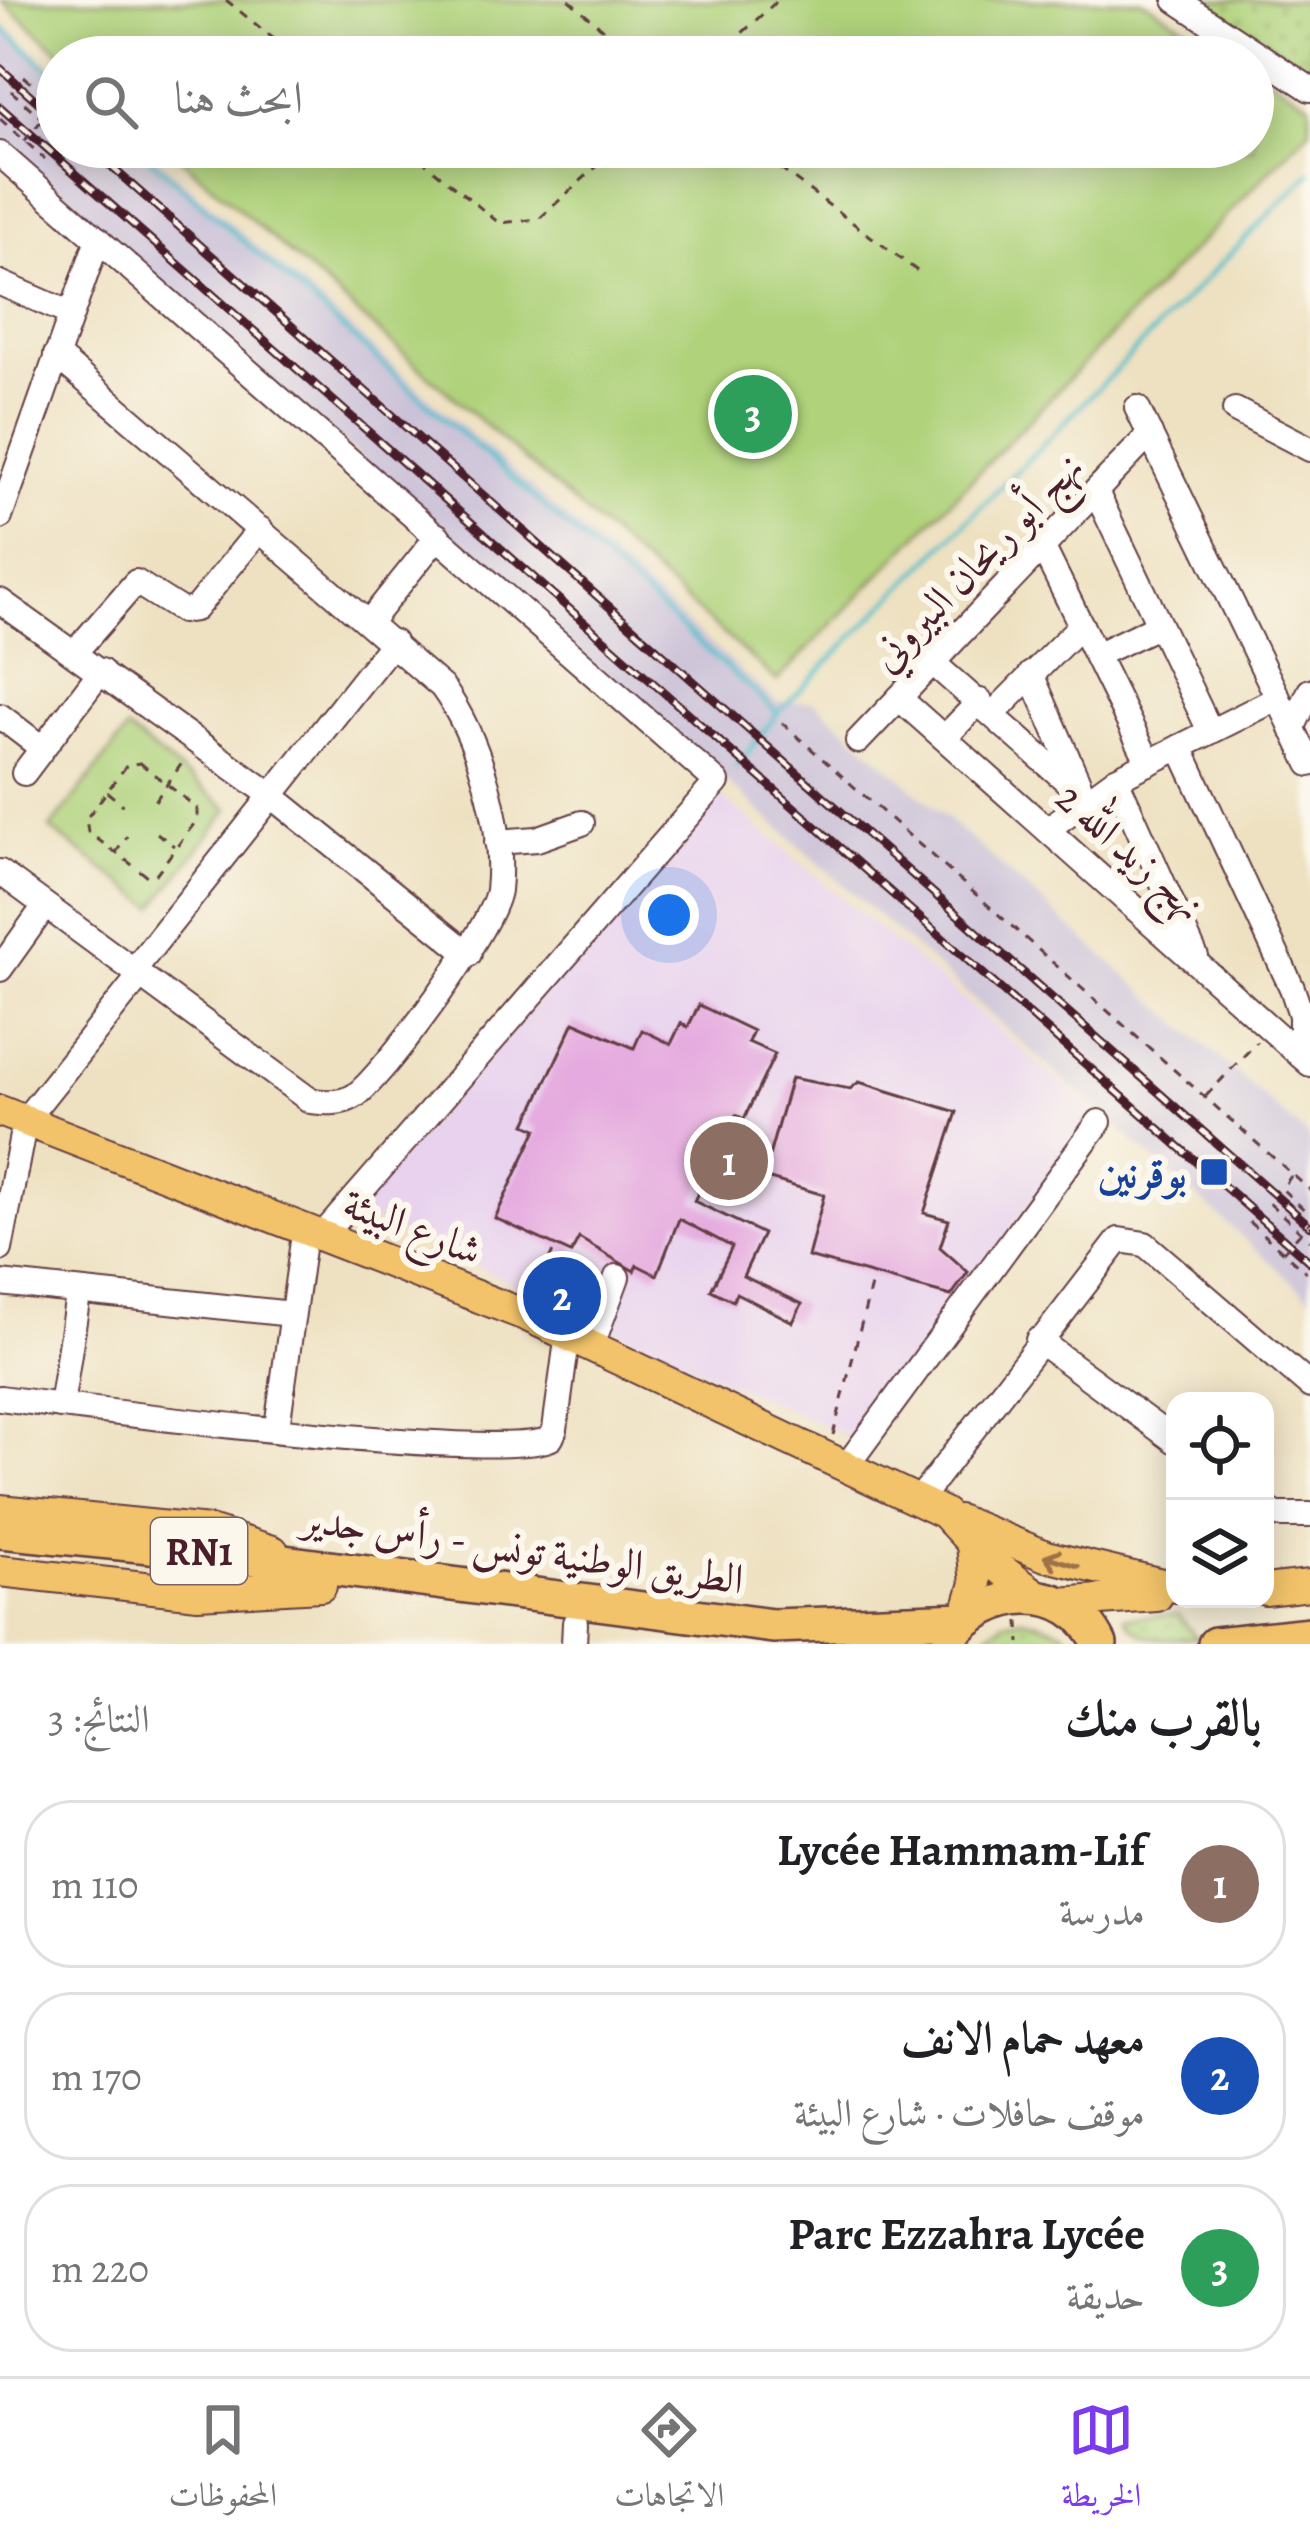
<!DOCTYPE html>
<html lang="ar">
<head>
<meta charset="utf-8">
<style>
	body { margin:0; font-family:Alegreya,Amiri,serif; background:#f2f2f2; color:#202124; direction:rtl }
	.controls { position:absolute; right:36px; bottom:36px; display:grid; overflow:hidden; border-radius:24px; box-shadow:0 6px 30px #0003 }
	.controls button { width:108px; height:108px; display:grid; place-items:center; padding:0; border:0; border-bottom:3px solid #e0e0e0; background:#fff; color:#202124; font:60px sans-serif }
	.you { position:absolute; left:669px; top:915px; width:42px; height:42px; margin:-30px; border:9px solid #fff; border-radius:50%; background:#1a73e8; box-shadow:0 0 0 18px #1a73e833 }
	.badge { display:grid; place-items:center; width:78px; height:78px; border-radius:50%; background:#7c3aed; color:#fff; font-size:39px; font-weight:700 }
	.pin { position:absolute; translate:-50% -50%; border:6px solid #fff; box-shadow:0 3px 12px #0006 }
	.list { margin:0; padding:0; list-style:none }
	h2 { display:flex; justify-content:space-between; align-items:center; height:156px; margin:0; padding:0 48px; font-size:51px }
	h2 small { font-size:39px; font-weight:400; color:#757577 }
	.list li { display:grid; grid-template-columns:78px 1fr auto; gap:36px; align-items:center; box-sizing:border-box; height:168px; margin:0 24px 24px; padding:0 24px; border:3px solid #e0e0e0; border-radius:48px }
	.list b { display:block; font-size:45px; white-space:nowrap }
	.list p { margin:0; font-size:39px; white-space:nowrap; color:#757577 }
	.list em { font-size:39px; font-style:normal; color:#757577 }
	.icon { flex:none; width:66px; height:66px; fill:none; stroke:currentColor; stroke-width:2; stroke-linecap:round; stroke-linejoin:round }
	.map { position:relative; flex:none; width:1310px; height:1644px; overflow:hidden; direction:ltr }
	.search { position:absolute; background:#fff; box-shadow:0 6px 30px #0003; left:36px; right:36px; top:36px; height:132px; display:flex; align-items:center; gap:30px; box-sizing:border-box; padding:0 42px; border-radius:66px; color:#757577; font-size:45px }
	.sheet { height:732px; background:#fff }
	nav { display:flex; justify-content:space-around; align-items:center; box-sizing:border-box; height:168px; border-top:3px solid #e0e0e0; background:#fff; font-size:33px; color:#757577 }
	nav a { display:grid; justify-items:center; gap:6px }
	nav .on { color:#7c3aed }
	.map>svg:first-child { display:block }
</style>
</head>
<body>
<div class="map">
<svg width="1310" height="1644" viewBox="0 0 1310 1644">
	<defs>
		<pattern id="grass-dots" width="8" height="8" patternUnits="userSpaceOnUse" patternTransform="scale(3)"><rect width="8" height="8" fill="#afd27a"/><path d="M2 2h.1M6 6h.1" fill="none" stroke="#98b46a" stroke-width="1.8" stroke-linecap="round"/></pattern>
	</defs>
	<rect width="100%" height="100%" fill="#fbf7ec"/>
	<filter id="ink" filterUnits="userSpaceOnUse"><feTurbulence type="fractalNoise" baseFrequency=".00833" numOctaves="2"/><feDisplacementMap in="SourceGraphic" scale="24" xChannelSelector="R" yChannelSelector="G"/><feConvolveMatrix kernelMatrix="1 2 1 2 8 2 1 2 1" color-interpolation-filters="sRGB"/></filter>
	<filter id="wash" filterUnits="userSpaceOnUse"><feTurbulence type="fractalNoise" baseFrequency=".004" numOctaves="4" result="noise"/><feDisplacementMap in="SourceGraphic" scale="48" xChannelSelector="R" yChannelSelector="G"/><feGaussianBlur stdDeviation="2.7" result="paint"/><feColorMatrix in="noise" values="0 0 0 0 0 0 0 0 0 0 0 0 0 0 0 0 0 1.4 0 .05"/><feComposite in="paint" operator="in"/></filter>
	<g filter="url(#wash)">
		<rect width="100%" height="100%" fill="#eee1c1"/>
		<!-- built -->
		<polygon fill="#e8d2ee" points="717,792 1095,1111 859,1442 355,1211"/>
		<!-- railway -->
		<polygon fill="#c9bfd7" points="0,21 57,71 57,147 144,147 777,703 814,701 1310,1138 1310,1297 0,140"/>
		<!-- grass -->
		<g fill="url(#grass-dots)" stroke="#7c7852" stroke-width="3">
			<polygon points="1197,0 1310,0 1310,68"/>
			<path d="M1178 1614 1197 1638C1168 1640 1141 1644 1125 1617Z"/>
			<polygon points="1024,1618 1062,1630 1076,1644 974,1644 1004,1622"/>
		</g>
		<!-- park -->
		<g fill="#afd27a" stroke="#7c7852" stroke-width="3">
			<polygon points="1,0 1142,0 1235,57 66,57"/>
			<polygon points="1253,68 1310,103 1310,129 777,681 168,147 1253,147"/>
			<polygon points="127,730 229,809 154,907 50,829"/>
		</g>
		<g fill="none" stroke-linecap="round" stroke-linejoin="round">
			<!-- stream -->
			<g stroke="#4ebcc7" stroke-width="4.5">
				<polyline points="0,26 57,76"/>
				<polyline points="137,147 778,713"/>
				<polyline points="736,767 778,713 1310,173"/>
			</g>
		</g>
		<g id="blocks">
			<!-- building -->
			<g fill="#e5aadf">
				<polygon points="699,1005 753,1031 748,1042 775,1054 744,1119 736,1115 694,1201 763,1234 743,1276 802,1304 793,1322 736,1293 733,1301 711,1290 732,1247 679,1219 657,1275 637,1265 634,1271 579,1238 571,1253 495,1218 537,1129 526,1124 574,1022 634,1048 642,1030 671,1044 681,1023 688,1027"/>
				<polygon points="791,1078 850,1089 859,1082 957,1112 924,1213 949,1220 940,1247 968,1272 951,1296 808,1257 824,1195 763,1177"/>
			</g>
		</g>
	</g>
	<g filter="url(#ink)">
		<use href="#blocks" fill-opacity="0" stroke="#633c42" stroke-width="3"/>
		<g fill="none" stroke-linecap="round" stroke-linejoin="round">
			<defs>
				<g id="minor">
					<polyline points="1176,0 1310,89"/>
					<polyline points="0,154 717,782 322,1236"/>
					<polyline points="0,283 71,314"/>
					<polyline points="1137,408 1310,764"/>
					<polyline points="1235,410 1310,449"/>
					<polyline points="1096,492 1210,731"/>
					<polyline points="0,517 98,239"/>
					<polyline points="1043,548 1149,763"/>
					<polyline points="0,601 271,795 469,954"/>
					<polyline points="369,622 438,536"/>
					<polyline points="76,651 136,582 182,611 195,609 260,529"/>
					<polyline points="1096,655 1159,625"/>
					<polyline points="933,663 1085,797"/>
					<polyline points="1031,674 1079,784"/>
					<polyline points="899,698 1310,1064"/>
					<polyline points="994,713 1081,625"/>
					<polyline points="0,716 42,748"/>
					<polyline points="1292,729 1310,691"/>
					<polyline points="945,737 980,701"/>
					<polyline points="858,741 1150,434"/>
					<polyline points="1180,747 1292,988 1301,1015 1301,1056"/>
					<polyline points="24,773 101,671"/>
					<polyline points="1116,779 1196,957"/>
					<polyline points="1049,828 1116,779 1278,698"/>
					<polyline points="497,842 537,839 582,823"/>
					<path d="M0 872 311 1101C326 1103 343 1104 356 1095 387 1071 493 927 498 890 505 826 479 738 442 687L56 355"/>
					<polyline points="0,969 45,906"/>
					<polyline points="133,971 393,642"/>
					<polyline points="0,1249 25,1120 139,977"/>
					<polyline points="0,1283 292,1314"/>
					<polyline points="1038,1340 1175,1441"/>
					<polyline points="592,1345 617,1277"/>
					<path d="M0 1398C77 1408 508 1464 551 1438L555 1429 568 1333"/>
					<polyline points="61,1406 78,1295"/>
					<polyline points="277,1427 305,1227"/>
					<polyline points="845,1468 1099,1122"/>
					<polyline points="918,1501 1119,1240 1145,1244 1310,1386"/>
					<polyline points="1265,1507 1276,1515 1310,1515"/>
					<polyline points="574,1644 575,1623"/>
				</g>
				<g id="major">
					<polyline points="0,1111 525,1315 944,1513 986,1558 1039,1597"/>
					<polyline points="0,1510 209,1531 273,1551"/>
					<polyline points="958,1520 1046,1556 1175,1587"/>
					<polyline points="0,1571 198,1593 321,1586"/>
					<polyline points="1265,1590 1310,1585"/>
					<polyline points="1058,1603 1157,1596"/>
					<polyline points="966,1617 976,1583 972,1545"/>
				</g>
				<g id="highway">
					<polyline points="0,1531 200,1551 773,1626 964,1619"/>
					<path d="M950 1637C990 1586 1069 1579 1100 1644"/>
					<polyline points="1215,1644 1310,1634"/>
				</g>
			</defs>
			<!-- minor casing -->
			<use href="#minor" stroke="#633c42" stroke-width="28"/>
			<!-- major casing -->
			<use href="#major" stroke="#633c42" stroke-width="34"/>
			<!-- highway casing -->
			<use href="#highway" stroke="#633c42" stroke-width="38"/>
			<!-- path -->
			<g stroke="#633c42" stroke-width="3" stroke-dasharray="9 9" stroke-linecap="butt">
				<polyline points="226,0 296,57"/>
				<polyline points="569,0 636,57"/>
				<polyline points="716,57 778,0"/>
				<polyline points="24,77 57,106"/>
				<polyline points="11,91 57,132"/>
				<polyline points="0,119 45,159"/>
				<polyline points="406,147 499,223 539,219 618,147"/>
				<polyline points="751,147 920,273"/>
				<polyline points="782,723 1310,1190"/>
				<polygon points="140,763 197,808 197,820 156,874 147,876 88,832 86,819 127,765"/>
				<polyline points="107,792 123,805"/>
				<polyline points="155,801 185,759"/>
				<polyline points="157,833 174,846"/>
				<polyline points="115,854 127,836"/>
				<polyline points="1206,1096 1257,1042"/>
				<polyline points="1291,1176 1282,1189 1310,1215"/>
				<polyline points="1269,1203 1310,1240"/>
				<polyline points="1249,1222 1306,1272"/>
				<polyline points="534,1293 556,1245"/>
				<polyline points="833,1435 873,1278"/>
				<polyline points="1019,1621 1020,1643"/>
			</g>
			<!-- minor -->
			<use href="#minor" stroke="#fff" stroke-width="24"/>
			<!-- major -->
			<use href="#major" stroke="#f2c36a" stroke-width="30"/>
			<!-- highway -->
			<use href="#highway" stroke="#f2c36a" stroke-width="33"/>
			<defs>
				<g id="rail">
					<polyline points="0,68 57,119"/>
					<polyline points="0,107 1310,1262"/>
					<polyline points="89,147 1310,1226"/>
				</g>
			</defs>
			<!-- rail casing -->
			<use href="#rail" stroke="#4a1f2b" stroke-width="9"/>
			<!-- rail -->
			<use href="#rail" stroke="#fbf7ec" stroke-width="4.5" stroke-dasharray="14" stroke-linecap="butt"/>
			<!-- path-bridge -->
			<g stroke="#633c42" stroke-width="3" stroke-dasharray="9 9" stroke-linecap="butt">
				<polyline points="24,141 55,105"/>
				<polyline points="1283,1252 1310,1222"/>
			</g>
		</g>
		<!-- one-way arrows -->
		<defs><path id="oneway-shaft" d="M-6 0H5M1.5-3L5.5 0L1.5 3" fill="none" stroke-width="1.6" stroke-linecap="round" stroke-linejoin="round" transform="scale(3)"/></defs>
		<use stroke="#9e714a" href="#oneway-shaft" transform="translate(1061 1561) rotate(-163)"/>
	</g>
	<!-- markers -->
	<rect fill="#1a4fb4" stroke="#fbf7ec" stroke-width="4.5" x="1199" y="1157" width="30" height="30" rx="6"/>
	<g text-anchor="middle" stroke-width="12" stroke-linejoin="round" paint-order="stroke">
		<!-- shield labels -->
		<rect fill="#fbf7ec" stroke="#7f6065" stroke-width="3" x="151" y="1518" width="96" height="66" rx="9"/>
		<g font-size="39" font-weight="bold" fill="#4a1f2b">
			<text x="199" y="1565">RN1</text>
		</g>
		<!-- street labels -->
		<g font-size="42" fill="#4a1f2b" stroke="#fbf7ec">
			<text transform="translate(976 561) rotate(-46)" y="15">نهج أبو ريحان البيروني</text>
			<text transform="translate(1131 851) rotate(42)" y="15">نهج زيد الله 2</text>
			<text transform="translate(413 1226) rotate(21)" y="15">شارع البيئة</text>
			<text transform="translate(523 1548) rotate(8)" y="15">الطريق الوطنية تونس - رأس جدير</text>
		</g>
		<!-- transit labels -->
		<g font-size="42" font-weight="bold" fill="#164399" stroke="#fbf7ec" text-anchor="end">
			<text x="1187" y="1187">بوقرنين</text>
		</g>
	</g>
</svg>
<div class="controls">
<button><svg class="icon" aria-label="locate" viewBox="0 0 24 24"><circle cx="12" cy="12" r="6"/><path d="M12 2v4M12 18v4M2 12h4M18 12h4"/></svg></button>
<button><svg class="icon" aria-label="layers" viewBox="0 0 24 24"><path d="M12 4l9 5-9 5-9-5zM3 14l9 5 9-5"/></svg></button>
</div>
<div class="you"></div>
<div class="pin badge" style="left:729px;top:1161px;background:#8d6e63">1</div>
<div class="pin badge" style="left:562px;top:1296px;background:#1a4fb4">2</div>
<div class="pin badge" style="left:753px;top:414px;background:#2e9e5b">3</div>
<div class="search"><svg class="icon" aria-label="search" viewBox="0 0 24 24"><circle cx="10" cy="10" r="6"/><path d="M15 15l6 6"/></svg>ابحث هنا</div>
</div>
<section class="sheet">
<h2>بالقرب منك<small>النتائج: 3</small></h2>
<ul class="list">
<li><span class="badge" style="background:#8d6e63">1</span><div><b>Lycée Hammam-Lif</b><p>مدرسة</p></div><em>110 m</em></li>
<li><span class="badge" style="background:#1a4fb4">2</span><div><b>معهد حمام الانف</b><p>موقف حافلات · شارع البيئة</p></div><em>170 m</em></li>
<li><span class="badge" style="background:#2e9e5b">3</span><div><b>Parc Ezzahra Lycée</b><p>حديقة</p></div><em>220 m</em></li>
</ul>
</section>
<nav>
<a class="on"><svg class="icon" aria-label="map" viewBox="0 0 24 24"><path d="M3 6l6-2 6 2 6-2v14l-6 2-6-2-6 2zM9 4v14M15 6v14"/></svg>الخريطة</a>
<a><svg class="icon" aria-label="directions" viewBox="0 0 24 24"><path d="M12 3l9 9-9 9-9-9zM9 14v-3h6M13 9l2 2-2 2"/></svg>الاتجاهات</a>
<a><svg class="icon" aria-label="saved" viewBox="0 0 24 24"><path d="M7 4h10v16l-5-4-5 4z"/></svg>المحفوظات</a>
</nav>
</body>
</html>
